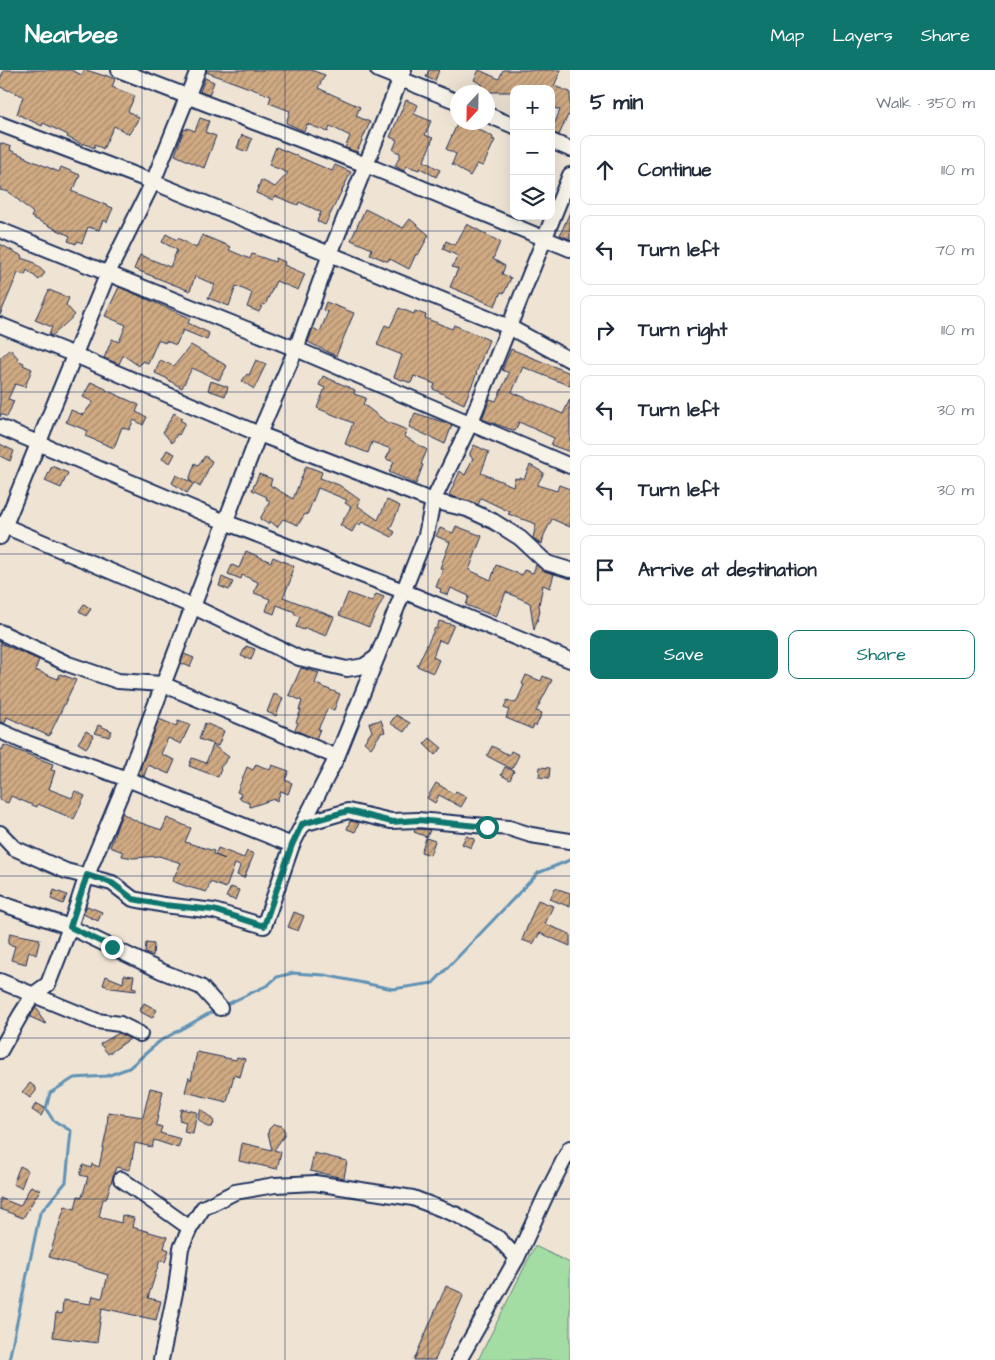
<!DOCTYPE html>
<html lang="en">
<head>
<meta charset="utf-8">
<style>
	body { margin:0; font-family:"Architects Daughter",sans-serif; background:#f6f6f7; color:#1f2937 }
	.controls { position:absolute; right:15px; top:15px; display:grid; overflow:hidden; border-radius:10px; box-shadow:0 5px 20px #0002 }
	.controls button { width:45px; height:45px; display:grid; place-items:center; padding:0; border:0; border-bottom:1px solid #e0e1e3; background:#fff; color:#1f2937; font:25px sans-serif }
	.compass { position:absolute; left:450px; top:15px; width:45px; height:45px; border-radius:50%; background:#fff; box-shadow:0 5px 20px #0002; rotate:202deg }
	.stop { position:absolute; width:15px; height:15px; margin:-11px; border:4px solid #0f766e; border-radius:50%; background:#fff }
	.stop.end { background:#0f766e; border-color:#fff; box-shadow:0 1px 5px #0008 }
	.list { margin:0; padding:0; list-style:none }
	h2 { display:flex; justify-content:space-between; align-items:center; height:65px; margin:0; padding:0 20px; font-size:21px }
	h2 small { font-size:16px; font-weight:400; color:#747a83 }
	.list li { display:grid; grid-template-columns:32px 1fr auto; gap:15px; align-items:center; box-sizing:border-box; height:70px; margin:0 10px 10px; padding:0 10px; border:1px solid #e0e1e3; border-radius:10px }
	.list b { display:block; font-size:19px; white-space:nowrap }
	.list em { font-size:16px; font-style:normal; color:#747a83 }
	.actions { display:flex; gap:10px; padding:15px 20px }
	.actions a { flex:1; padding:11px 0; border:1px solid #0f766e; border-radius:10px; text-align:center; font-size:18px; color:#0f766e }
	.actions .main { background:#0f766e; color:#fff }
	.icon { flex:none; width:28px; height:28px; fill:none; stroke:currentColor; stroke-width:2; stroke-linecap:round; stroke-linejoin:round }
	.map { position:relative; flex:none; width:570px; height:1290px; overflow:hidden }
	header { display:flex; align-items:center; gap:30px; box-sizing:border-box; height:70px; padding:0 25px; background:#0f766e; color:#fff }
	header strong { font-size:24px }
	nav { display:flex; gap:28px; margin-inline-start:auto; font-size:18px }
	main { display:flex }
	aside { flex:1; background:#fff }
	.map>svg:first-child { display:block }
</style>
</head>
<body>
<header>
<strong>Nearbee</strong>
<nav><a>Map</a><a>Layers</a><a>Share</a></nav>
</header>
<main>
<div class="map">
<svg width="570" height="1290" viewBox="0 0 570 1290">
	<defs>
		<pattern id="building-hatch" width="6" height="6" patternUnits="userSpaceOnUse" patternTransform="scale(1.25)"><rect width="6" height="6" fill="#d0aa82"/><path d="M-1 1l2-2M0 6l6-6M5 7l2-2" fill="none" stroke="#a88b6e"/></pattern>
	</defs>
	<rect width="100%" height="100%" fill="#efe4d4"/>
	<filter id="ink" filterUnits="userSpaceOnUse"><feTurbulence type="fractalNoise" baseFrequency=".02" numOctaves="2"/><feDisplacementMap in="SourceGraphic" scale="10" xChannelSelector="R" yChannelSelector="G"/><feConvolveMatrix kernelMatrix="1 2 1 2 8 2 1 2 1" color-interpolation-filters="sRGB"/></filter>
	<g filter="url(#ink)">
		<!-- garden -->
		<polygon fill="#a4dda3" stroke="#608680" points="535,1176 570,1193 570,1290 478,1290"/>
		<g fill="none" stroke-linecap="round" stroke-linejoin="round">
			<!-- stream -->
			<g stroke="#6092b5" stroke-width="3">
				<polyline points="223,936 268,915 277,907 293,903 324,905 393,919 433,913 538,803 570,790"/>
				<polyline points="9,1290 40,1143 66,1112 71,1061 53,1050 46,1039 50,1023 74,1008 107,1006 129,998 160,971 217,939"/>
			</g>
		</g>
		<!-- building -->
		<g fill="url(#building-hatch)" stroke="#1b2f5e">
			<polygon points="4,0 71,0 82,5 84,0 86,0 105,6 105,5 115,9 112,17 135,26 128,41 139,48 129,64 114,56 103,79 95,74 94,78 83,73 83,75 67,67 68,65 43,53 42,56 17,44 23,26 0,17 0,9"/>
			<polygon points="207,0 311,0 325,5 318,18 360,37 356,46 370,52 357,82 345,78 350,66 330,56 328,62 307,54 304,61 286,53 290,41 269,33 271,26 206,2"/>
			<polygon points="429,0 439,0 435,11 426,7"/>
			<polygon points="479,0 499,9 503,0 561,0 554,16 570,22 570,46 568,45 559,65 551,62 560,40 551,37 551,19 514,19 514,22 479,22 483,15 474,10"/>
			<polygon points="205,8 214,12 209,25 200,22"/>
			<polygon points="406,30 418,35 414,44 431,51 425,65 433,68 424,91 440,100 436,107 420,98 419,100 407,96 404,101 395,96 400,86 400,83 393,80 397,70 390,67"/>
			<polygon points="200,48 209,51 205,62 216,66 204,98 175,85 184,59 186,60 187,58 195,61"/>
			<polygon points="458,52 478,59 493,67 492,69 495,70 483,96 477,94 470,106 452,94 456,84 446,79"/>
			<polygon points="242,65 252,69 247,82 237,78"/>
			<polygon points="0,73 11,77 10,80 26,87 26,88 59,102 61,97 80,105 75,117 71,121 113,138 107,152 103,150 99,160 88,157 82,173 78,171 76,174 68,171 70,166 31,147 33,143 9,122 0,120"/>
			<polygon points="276,77 332,101 335,95 351,102 325,155 317,151 321,142 299,132 298,135 275,126 273,130 256,123 261,110 275,117 288,103 269,95"/>
			<polygon points="365,139 403,158 410,149 429,165 418,185 416,184 409,199 390,189 388,191 386,191 370,184 372,179 351,170"/>
			<polygon points="570,142 570,169 560,165"/>
			<polygon points="467,154 500,172 493,189 505,196 502,204 511,208 504,223 501,222 495,236 450,217 458,199 452,197 458,186 443,179 446,171 455,175"/>
			<polygon points="166,164 177,170 178,168 196,178 202,165 231,177 229,180 250,189 252,184 275,192 276,188 285,192 284,195 305,204 298,220 276,211 265,235 263,234 259,242 247,237 252,223 236,216 229,236 208,228 215,215 195,206 190,221 134,199 140,185 170,197 177,180 162,172"/>
			<polygon points="0,174 22,186 21,188 33,192 45,203 39,210 27,200 25,205 18,203 0,245"/>
			<polygon points="119,217 190,248 188,253 209,263 207,270 183,260 176,275 166,271 165,273 158,270 148,293 142,291 139,296 123,285 119,294 104,288 112,269 119,272 126,255 105,246"/>
			<polygon points="49,220 69,228 66,235 75,245 52,266 49,265 52,257 35,250"/>
			<polygon points="326,232 354,243 336,286 308,272 313,258 320,262 328,242 323,240"/>
			<polygon points="399,238 414,244 415,241 426,245 425,248 452,259 454,255 489,270 476,303 477,303 464,334 433,319 435,314 414,306 411,313 394,307 402,285 377,275 385,255 390,257"/>
			<polygon points="191,275 227,296 219,310 192,298 182,318 168,310 168,309 155,303 160,290 174,296"/>
			<polygon points="10,279 18,288 17,290 24,293 23,295 32,299 25,317 15,314 8,329 14,331 7,347 1,344 0,347 0,288"/>
			<polygon points="511,279 570,303 570,316 523,297 512,322 563,344 570,329 570,382 551,375 554,368 519,352 515,361 482,349 490,329 496,331 506,310 509,303 502,300"/>
			<polygon points="256,290 266,294 254,319 242,311 247,304 249,305"/>
			<polygon points="323,306 355,320 354,324 366,328 363,334 385,351 407,360 404,366 427,380 421,394 423,395 416,414 389,402 394,392 386,389 391,379 372,372 368,383 345,374 353,353 317,338 325,318 319,315"/>
			<polygon points="211,311 228,317 225,326 208,320"/>
			<polygon points="91,312 106,319 106,320 139,335 136,342 147,347 143,355 134,350 129,360 122,357 114,378 85,366 88,361 66,352 71,340 83,345 93,332 83,327"/>
			<polygon points="174,343 182,348 180,350 185,353 179,365 177,364 172,373 163,362"/>
			<polygon points="415,343 452,355 445,374 409,357"/>
			<polygon points="0,374 14,381 10,391 0,386"/>
			<polygon points="474,375 489,382 481,403 513,416 515,408 519,409 519,407 524,409 530,395 544,403 537,415 557,421 559,415 570,419 570,457 552,449 544,465 542,474 539,473 533,468 536,454 508,444 510,442 481,428 478,435 449,425 460,401 465,405 473,388 470,386 470,383"/>
			<polygon points="167,380 175,384 170,393 162,389"/>
			<polygon points="205,386 212,391 200,417 194,413 187,423 172,413 176,405 193,413 189,410 195,393 198,395"/>
			<polygon points="52,396 68,403 61,418 45,411"/>
			<polygon points="306,396 322,402 320,408 339,415 360,430 358,436 378,450 387,430 400,436 390,459 395,462 392,467 362,452 360,455 357,453 352,462 340,455 351,437 345,433 347,430 318,418 307,445 305,444 298,455 283,449 277,457 270,451 268,454 260,449 270,431 266,429 267,427 252,420 259,404 272,409 270,415 293,429"/>
			<polygon points="456,456 482,466 469,500 491,510 496,495 522,505 524,500 533,503 536,495 544,501 554,504 550,518 543,515 539,535 540,542 534,560 530,533 506,522 496,547 466,535 469,526 451,518 448,525 440,522 441,519 436,517 443,499 440,498 450,472 436,466 440,458 453,463"/>
			<polygon points="246,481 271,492 273,487 294,496 290,506 292,507 283,527 334,547 326,566 305,558 304,560 296,557 300,547 294,544 295,542 277,535 274,544 266,541 270,529 254,523 258,512 242,505 241,509 228,504 232,495 239,498"/>
			<polygon points="222,507 233,512 229,520 219,516"/>
			<polygon points="348,523 372,532 376,524 384,527 369,557 339,545"/>
			<polygon points="84,534 91,539 86,546 79,541"/>
			<polygon points="439,551 454,555 446,573 439,570 433,587 439,590 433,603 417,596 435,558 437,559"/>
			<polygon points="0,573 39,590 35,600 58,609 60,604 76,610 49,666 7,647 5,653 0,652"/>
			<polygon points="246,576 255,579 251,590 241,586"/>
			<polygon points="184,584 194,588 190,597 181,593"/>
			<polygon points="301,598 319,603 315,613 316,614 340,624 334,640 328,638 318,659 320,659 316,669 295,660 298,653 296,652 301,640 299,640 302,631 289,625"/>
			<polygon points="526,605 541,611 543,606 552,610 536,641 542,643 536,656 534,655 532,659 506,648 509,640 504,638 507,630 516,633 524,615 522,614"/>
			<polygon points="274,624 283,628 276,646 267,642"/>
			<polygon points="396,645 410,653 404,662 390,653"/>
			<polygon points="159,649 176,656 178,651 190,655 181,674 168,668 161,684 175,690 169,704 148,695 144,706 138,704"/>
			<polygon points="381,650 385,662 381,663 371,678 364,672 372,661 369,653"/>
			<polygon points="205,653 224,661 218,676 199,669"/>
			<polygon points="98,655 112,661 109,667 95,663"/>
			<polygon points="86,661 94,666 86,678 78,673"/>
			<polygon points="430,668 442,678 435,685 424,674"/>
			<polygon points="4,675 53,694 51,700 55,701 49,719 72,728 75,721 85,726 74,749 38,734 37,737 11,726 8,733 0,730 0,679 2,680"/>
			<polygon points="213,675 229,687 220,698 221,699 218,707 189,696 192,688 206,693"/>
			<polygon points="492,676 509,685 511,681 519,685 512,699 487,686"/>
			<polygon points="256,694 270,700 272,695 289,701 285,710 292,713 288,724 281,721 277,731 274,729 250,737 248,732 239,728 241,724 237,722 247,697 253,700"/>
			<polygon points="505,697 514,701 510,710 501,705"/>
			<polygon points="540,697 550,698 549,708 539,707"/>
			<polygon points="436,713 454,724 456,721 467,727 461,737 439,725 435,733 427,728"/>
			<polygon points="122,743 138,752 162,760 167,748 191,758 185,772 214,781 213,784 225,789 215,785 218,778 244,788 247,781 254,784 244,808 237,805 240,796 235,794 226,818 210,812 207,822 188,817 172,811 181,793 159,786 133,788 122,786 123,782 110,777"/>
			<polygon points="350,751 359,753 355,762 347,759"/>
			<polygon points="415,759 418,759 430,760 427,767 414,762"/>
			<polygon points="466,766 475,769 471,778 462,774"/>
			<polygon points="426,768 435,771 430,785 421,782"/>
			<polygon points="231,817 239,820 235,830 226,827"/>
			<polygon points="555,818 570,823 570,837 550,829"/>
			<polygon points="54,820 67,825 63,834 51,829"/>
			<polygon points="538,830 553,836 545,854 570,864 570,876 540,863 533,874 522,870"/>
			<polygon points="87,836 102,842 98,851 83,844"/>
			<polygon points="294,842 304,846 298,861 288,857"/>
			<polygon points="10,863 40,869 36,885 29,881 26,894 11,890 15,876 8,874"/>
			<polygon points="146,873 154,874 153,886 145,883"/>
			<polygon points="124,905 134,906 132,917 136,918 136,921 111,918 103,915 106,906 123,913"/>
			<polygon points="144,933 157,940 152,948 139,941"/>
			<polygon points="36,937 40,942 38,943 46,954 30,947"/>
			<polygon points="119,963 130,969 108,984 100,974"/>
			<polygon points="197,982 236,990 237,987 245,989 240,1007 234,1005 227,1032 185,1022 189,1007 191,1010"/>
			<polygon points="30,1013 36,1018 36,1021 30,1028 22,1022"/>
			<polygon points="150,1018 163,1021 156,1055 162,1057 160,1063 181,1069 178,1078 154,1070 152,1077 135,1073 130,1100 116,1097 106,1129 103,1129 99,1147 121,1153 122,1145 134,1148 132,1157 167,1167 164,1178 169,1180 165,1192 160,1190 148,1228 161,1231 156,1250 102,1238 97,1273 53,1267 56,1243 62,1244 63,1230 91,1234 93,1226 102,1228 108,1205 49,1187 65,1136 75,1139 78,1126 82,1127 88,1107 80,1105 83,1095 91,1098 92,1094 99,1097 107,1059 108,1042 143,1047"/>
			<polygon points="36,1033 45,1038 41,1046 32,1040"/>
			<polygon points="181,1039 197,1042 193,1064 184,1062 186,1052 179,1050"/>
			<polygon points="201,1039 213,1050 214,1054 211,1057 207,1057 198,1049"/>
			<polygon points="274,1054 282,1056 285,1062 284,1066 274,1080 281,1082 277,1099 239,1091 242,1073 272,1080 268,1063 269,1059"/>
			<polygon points="314,1083 347,1091 344,1108 310,1101"/>
			<polygon points="20,1096 28,1100 21,1118 13,1114"/>
			<polygon points="31,1116 40,1120 23,1148 0,1139 0,1128 20,1136"/>
			<polygon points="446,1216 464,1224 435,1290 414,1290"/>
		</g>
		<g fill="none" stroke-linecap="round" stroke-linejoin="round">
			<defs>
				<g id="street">
					<polyline points="119,0 366,95 570,179"/>
					<polyline points="378,0 458,32"/>
					<polyline points="488,45 514,56"/>
					<polyline points="0,54 153,112 509,257 570,290"/>
					<polyline points="551,71 570,79"/>
					<polyline points="0,160 296,279 570,396"/>
					<polyline points="0,255 75,285 259,364 433,431 467,439 493,451 520,468 547,493 570,500"/>
					<polyline points="0,357 225,452 403,521 570,590"/>
					<polyline points="0,454 192,536 299,588 347,599 364,596 377,587"/>
					<polyline points="0,467 108,203 153,112 198,0"/>
					<polyline points="0,562 68,594 118,611 162,614 337,687"/>
					<polyline points="0,661 27,673 127,709 292,775"/>
					<polyline points="303,754 348,741 391,751 418,750 509,758 531,765 570,771"/>
					<polyline points="0,763 14,778 66,801 112,813 133,829 164,835 214,841 264,856 292,775 337,687 426,465 433,431 470,354 570,105"/>
					<polyline points="0,833 70,857 161,901 201,917 220,938"/>
					<polyline points="0,911 97,951 120,954 140,964"/>
					<polyline points="0,981 21,944 34,924 48,914 70,857 87,805 127,709 259,364 296,279 330,184 404,0"/>
					<polyline points="121,1109 190,1158"/>
					<polyline points="161,1290 176,1218 181,1178 190,1158 203,1138 235,1122 275,1115 315,1113 413,1128 457,1145 498,1168 517,1188"/>
					<polyline points="459,1290 517,1188 546,1125 570,1078"/>
				</g>
			</defs>
			<!-- street casing -->
			<use href="#street" stroke="#1b2f5e" stroke-width="18"/>
			<!-- street -->
			<use href="#street" stroke="#f7f3e8" stroke-width="14"/>
		</g>
	</g>
	<g fill="none" stroke-linecap="round" stroke-linejoin="round" filter="url(#ink)">
		<!-- route -->
		<polyline stroke="#0f766e" stroke-width="6" points="112,877 70,857 87,805 112,813 133,829 164,835 214,840 264,856 292,775 302,754 348,741 392,752 418,750 487,757"/>
	</g>
	<!-- grid -->
	<path fill="none" stroke="#1b2f5e" stroke-width="1" stroke-opacity="0.55" d="M142 0V1290M285 0V1290M428 0V1290M0 161H570M0 322H570M0 484H570M0 645H570M0 806H570M0 968H570M0 1129H570"/>
</svg>
<div class="controls">
<button>+</button>
<button>−</button>
<button><svg class="icon" aria-label="layers" viewBox="0 0 24 24"><path d="M12 4l9 5-9 5-9-5zM3 14l9 5 9-5"/></svg></button>
</div>
<svg class="compass" viewBox="-18 -18 36 36"><path d="M0-13l5 13h-10z" fill="#e53935"/><path d="M0 13l5-13h-10z" fill="#747a83"/></svg>
<div class="stop" style="left:487px;top:757px"></div>
<div class="stop end" style="left:112px;top:877px"></div>
</div>
<aside>
<h2>5 min<small>Walk · 350 m</small></h2>
<ul class="list">
<li><svg class="icon" aria-label="ahead" viewBox="0 0 24 24"><path d="M12 20V5M6 11l6-6 6 6"/></svg><div><b>Continue</b></div><em>110 m</em></li>
<li><svg class="icon" aria-label="left" viewBox="0 0 24 24"><path d="M17 20v-9H6M10 6l-5 5 5 5"/></svg><div><b>Turn left</b></div><em>70 m</em></li>
<li><svg class="icon" aria-label="right" viewBox="0 0 24 24"><path d="M7 20v-9h11M14 6l5 5-5 5"/></svg><div><b>Turn right</b></div><em>110 m</em></li>
<li><svg class="icon" aria-label="left" viewBox="0 0 24 24"><path d="M17 20v-9H6M10 6l-5 5 5 5"/></svg><div><b>Turn left</b></div><em>30 m</em></li>
<li><svg class="icon" aria-label="left" viewBox="0 0 24 24"><path d="M17 20v-9H6M10 6l-5 5 5 5"/></svg><div><b>Turn left</b></div><em>30 m</em></li>
<li><svg class="icon" aria-label="arrive" viewBox="0 0 24 24"><path d="M6 21V4h12l-3 4 3 4H6"/></svg><div><b>Arrive at destination</b></div></li>
</ul>
<div class="actions"><a class="main">Save</a><a>Share</a></div>
</aside>
</main>
</body>
</html>
